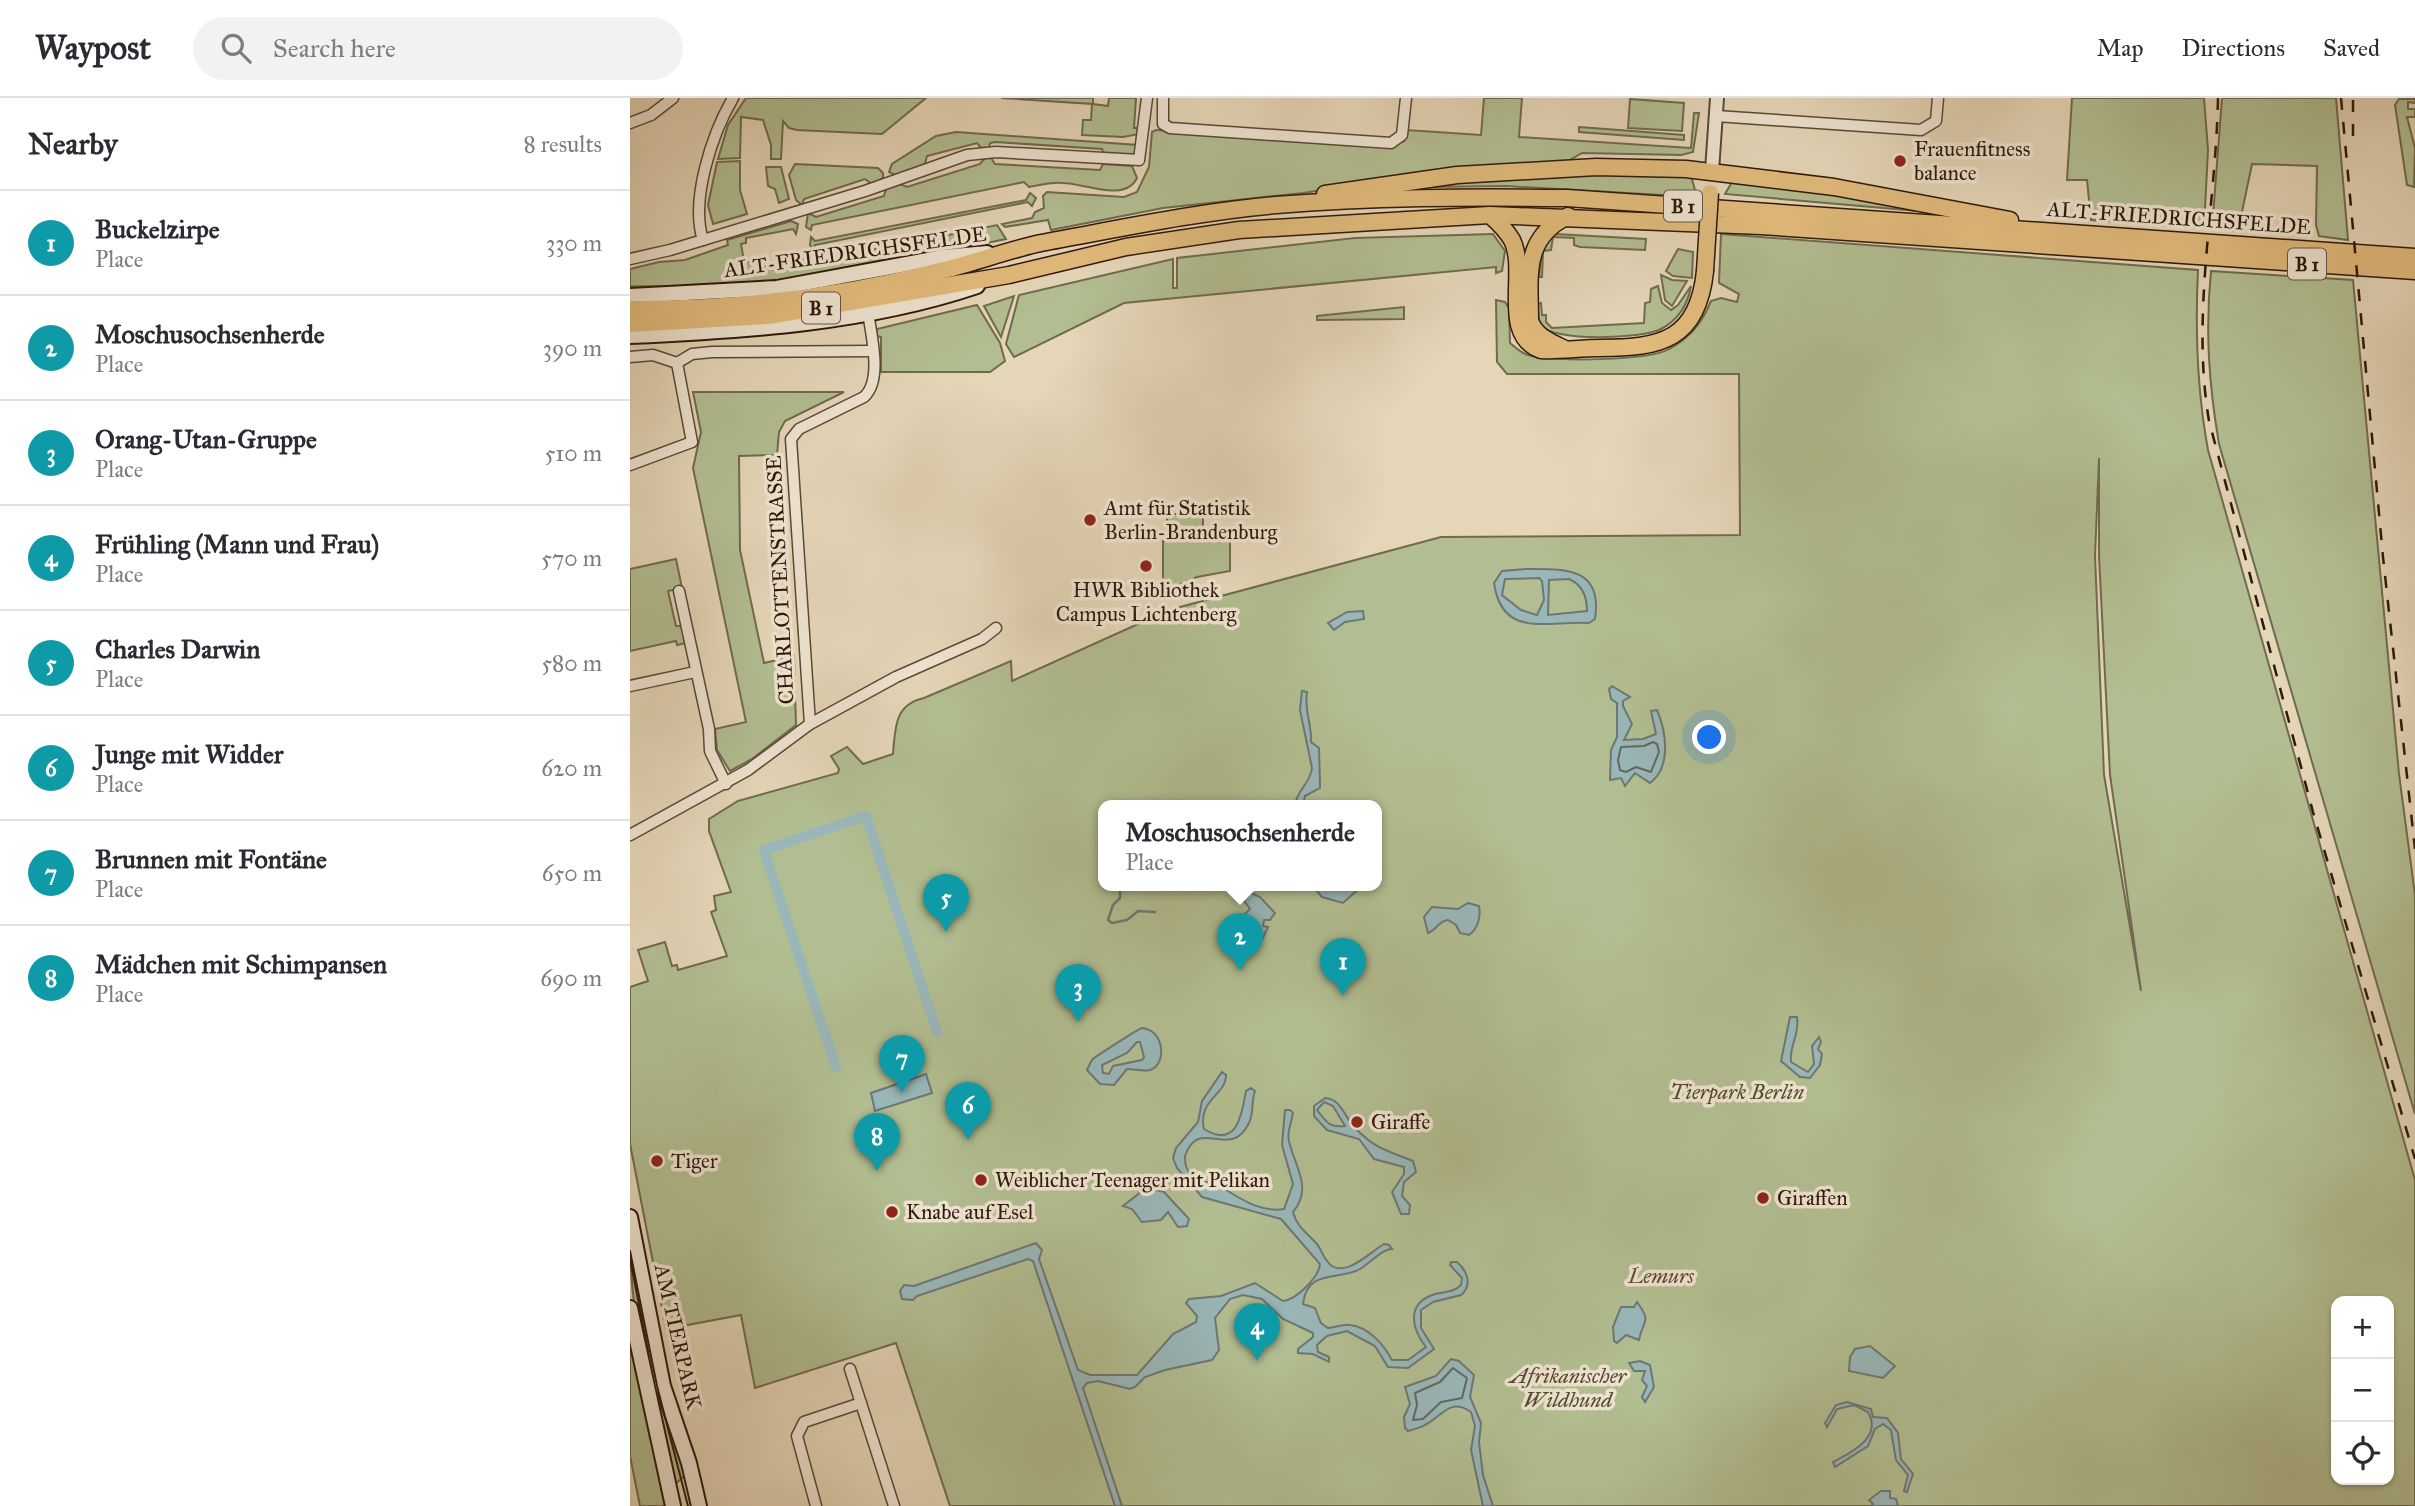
<!DOCTYPE html>
<html lang="en">
<head>
<meta charset="utf-8">
<style>
	body { margin:0; font-family:"IM FELL Great Primer",serif; background:#f2f2f3; color:#2b2b33 }
	.controls { position:absolute; right:21px; bottom:21px; display:grid; overflow:hidden; border-radius:14px; box-shadow:0 2px 5px #0004 }
	.controls button { width:63px; height:63px; display:grid; place-items:center; padding:0; border:0; border-bottom:2px solid #e1e1e2; background:#fff; color:#2b2b33; font:35px sans-serif }
	.you { position:absolute; left:1080px; top:640px; width:24px; height:24px; margin:-18px; border:5px solid #fff; border-radius:50%; background:#1a73e8; box-shadow:0 0 0 10px #1a73e833 }
	.badge { display:grid; place-items:center; width:46px; height:46px; border-radius:50%; background:#8f2418; color:#fff; font-size:23px; font-weight:700 }
	.pin { position:absolute; translate:-50% -58px; filter:drop-shadow(0 2px 4px #0008) }
	.pin::after { content:''; position:absolute; top:37px; width:24px; height:21px; background:inherit; clip-path:polygon(0 0,100% 0,50% 100%) }
	.popup { position:absolute; left:468px; top:702px; width:284px; height:91px; box-sizing:border-box; display:grid; place-content:center; border-radius:14px; background:#fff; filter:drop-shadow(0 2px 5px #0005); font-size:23px; white-space:nowrap; color:#7c7c81 }
	.popup b { font-size:26px; color:#2b2b33 }
	.popup::after { content:''; position:absolute; left:50%; top:100%; margin-left:-14px; border:14px solid transparent; border-top-color:#fff }
	.list { margin:0; padding:0; list-style:none }
	h2 { display:flex; justify-content:space-between; align-items:center; height:91px; margin:0; padding:0 28px; font-size:30px }
	h2 small { font-size:23px; font-weight:400; color:#7c7c81 }
	.list li { display:grid; grid-template-columns:46px 1fr auto; gap:21px; align-items:center; box-sizing:border-box; height:105px; padding:0 28px; border-top:2px solid #e1e1e2 }
	.list b { display:block; font-size:26px; white-space:nowrap }
	.list p { margin:0; font-size:23px; white-space:nowrap; color:#7c7c81 }
	.list em { font-size:23px; font-style:normal; color:#7c7c81 }
	.icon { flex:none; width:38px; height:38px; fill:none; stroke:currentColor; stroke-width:2; stroke-linecap:round; stroke-linejoin:round }
	.map { position:relative; flex:none; width:1785px; height:1408px; overflow:hidden }
	header { display:flex; align-items:center; gap:42px; box-sizing:border-box; height:98px; padding:0 35px; background:#fff; border-bottom:2px solid #e1e1e2 }
	header strong { font-size:33px }
	nav { display:flex; gap:38px; margin-inline-start:auto; font-size:24px }
	.search { width:490px; height:63px; background:#f2f2f3; display:flex; align-items:center; gap:18px; box-sizing:border-box; padding:0 24px; border-radius:38px; color:#7c7c81; font-size:26px }
	main { display:flex }
	aside { flex:1; background:#fff }
	.map>svg:first-child { display:block }
</style>
</head>
<body>
<header>
<strong>Waypost</strong>
<div class="search"><svg class="icon" aria-label="search" viewBox="0 0 24 24"><circle cx="10" cy="10" r="6"/><path d="M15 15l6 6"/></svg>Search here</div>
<nav><a>Map</a><a>Directions</a><a>Saved</a></nav>
</header>
<main>
<aside>
<h2>Nearby<small>8 results</small></h2>
<ul class="list">
<li><span class="badge" style="background:#0f9aa8">1</span><div><b>Buckelzirpe</b><p>Place</p></div><em>330 m</em></li>
<li><span class="badge" style="background:#0f9aa8">2</span><div><b>Moschusochsenherde</b><p>Place</p></div><em>390 m</em></li>
<li><span class="badge" style="background:#0f9aa8">3</span><div><b>Orang-Utan-Gruppe</b><p>Place</p></div><em>510 m</em></li>
<li><span class="badge" style="background:#0f9aa8">4</span><div><b>Frühling (Mann und Frau)</b><p>Place</p></div><em>570 m</em></li>
<li><span class="badge" style="background:#0f9aa8">5</span><div><b>Charles Darwin</b><p>Place</p></div><em>580 m</em></li>
<li><span class="badge" style="background:#0f9aa8">6</span><div><b>Junge mit Widder</b><p>Place</p></div><em>620 m</em></li>
<li><span class="badge" style="background:#0f9aa8">7</span><div><b>Brunnen mit Fontäne</b><p>Place</p></div><em>650 m</em></li>
<li><span class="badge" style="background:#0f9aa8">8</span><div><b>Mädchen mit Schimpansen</b><p>Place</p></div><em>690 m</em></li>
</ul>
</aside>
<div class="map">
<svg width="1785" height="1408" viewBox="0 0 1785 1408">
	<rect width="100%" height="100%" fill="#e5d6b8"/>
	<filter id="stains"><feTurbulence type="fractalNoise" baseFrequency=".00286" numOctaves="4"/><feColorMatrix values="0 0 0 0 .2 0 0 0 0 .09 0 0 0 0 .02 0 0 0 .5 -.17"/></filter>
	<radialGradient id="worn" r=".72"><stop offset=".6" stop-color="#630" stop-opacity="0"/><stop offset="1" stop-color="#630" stop-opacity=".3"/></radialGradient>
	<!-- green -->
	<g fill="#b2be91" stroke="#706b4e" stroke-width="2" fill-rule="evenodd">
		<polygon points="116,0 296,0 252,36 167,32 159,30 153,23 151,61 141,61 141,47 133,22 111,19 110,60 88,61 98,27"/>
		<polygon points="371,0 463,0 463,6 478,8 479,0 506,0 504,30 510,30 509,36 493,39 452,37 453,22 461,22 462,6"/>
		<polygon points="854,0 892,0 889,39 1061,50 1064,15 1069,15 1063,54 1051,57 952,55 933,66 777,79 673,95 533,110 421,132 418,122 375,129 372,126 402,120 405,114 414,110 413,98 417,94 494,99 507,94 519,69 522,34 526,32 760,49 774,43 777,32 851,37"/>
		<polygon points="1442,0 1574,0 1578,52 1574,130 1461,122 1457,82 1437,82"/>
		<polygon points="1592,0 1706,0 1718,142 1689,138 1686,127 1687,68 1622,66 1608,133 1582,131"/>
		<polygon points="1000,1 1054,5 1052,33 998,30"/>
		<polygon points="1769,1 1785,1 1785,5 1778,4 1778,11 1785,11 1785,19 1777,19 1785,50 1784,89 1777,87 1765,7"/>
		<polygon points="949,29 1054,37 1054,42 949,34"/>
		<polygon points="326,34 508,47 509,51 504,58 474,57 472,51 365,44 360,45 359,50 353,52 347,45 297,58 295,66 267,78 259,74 262,66 306,38"/>
		<path d="M355 60H361L365 66 470 72 473 66 502 68 507 80C495 105 453 85 433 85 421 84 410 87 399 89L394 84 182 127 181 132 176 129 178 115 186 119 254 98 256 91 270 86 277 89 350 66Z"/>
		<polygon points="110,63 110,92 117,116 83,126 78,107 87,64"/>
		<polygon points="165,66 248,70 253,75 253,80 242,86 235,81 174,101 172,107 166,102 159,77"/>
		<polygon points="136,69 151,69 159,101 149,105 145,91 138,88"/>
		<polygon points="955,76 1061,78 1067,99 876,88 797,89 828,83"/>
		<polygon points="1102,84 1133,84 1310,115 1095,96"/>
		<polygon points="400,95 406,100 402,108 398,104 185,147 183,152 180,147 181,139 185,143 396,102"/>
		<polygon points="161,123 168,126 166,136 163,131 116,140 116,145 111,146 114,163 119,164 124,171 187,158 189,163 274,145 279,150 279,158 197,176 93,189 0,188 0,171 29,164 55,162 98,147 97,142"/>
		<polygon points="367,127 376,141 293,158 286,148 288,143"/>
		<polygon points="863,136 875,153 872,173 866,175 866,169 494,205 384,259 376,246 389,197 543,161 543,190 547,190 547,160 725,140"/>
		<polygon points="925,136 1016,141 1015,152 950,149 944,147 944,140 923,139 921,152 913,153 912,179 909,179 912,146"/>
		<path d="M1091 136 1568 172C1565 233 1567 292 1578 352L1785 1082V1408H320L266 1245 125 1290 111 1217 36 1231 0 1046V889L18 883 8 852 35 844 42 868 47 867 48 872 97 858 81 814 86 812 84 798 101 794 79 733V721L108 703 208 675 209 671 201 658 217 649 233 666 263 656C265 627 266 606 294 600L381 563 382 583 539 512 811 439 1110 437 1109 276H877L867 264 866 202 875 204 879 210 880 245C885 249 891 255 898 257 922 264 1018 263 1039 251 1060 240 1072 225 1081 203L1091 200 1107 204 1109 196 1089 185ZM1469 360V458L1480 677 1511 893 1474 677 1465 458ZM474 707H746V787H474ZM1706 1203H1759V1382H1706Z"/>
		<polygon points="1048,151 1063,154 1062,180 1043,178 1036,173"/>
		<path d="M1581 173 1723 182 1769 676 1785 797V1016L1589 346C1579 287 1575 233 1581 173Z"/>
		<polygon points="1031,177 1042,182 1057,183 1042,208 1035,202"/>
		<path d="M1028 188 1032 205 1041 212 1048 207 1061 188C1058 206 1048 222 1031 231 1013 241 922 244 911 227 907 221 908 212 908 206L911 205 912 217H916V224L922 230 1014 225 1015 205 1020 204 1021 191Z"/>
		<polygon points="384,198 371,239 354,208"/>
		<polygon points="347,207 370,245 375,263 360,274 251,274 251,239 246,238 247,231"/>
		<polygon points="774,209 774,221 687,222 687,218"/>
		<polygon points="63,294 214,294 155,323 149,334 147,357 109,358 110,452 134,565 164,558 166,627 122,661 100,673 87,652 85,631 116,624 63,370 71,334"/>
		<polygon points="537,416 573,416 573,440 600,440 600,473 567,479 533,494 533,443 537,443"/>
		<polygon points="46,461 52,490 38,493 46,528 52,528 56,545 47,547 46,543 0,553 0,471"/>
		<path d="M0 1142 58 1375 43 1388C23 1307 0 1226 0 1142Z"/>
		<polygon points="0,1233 35,1408 10,1408 0,1358"/>
	</g>
	<!-- water -->
	<g fill="#99b7b9" stroke="#6e7773" stroke-width="2" fill-rule="evenodd">
		<path d="M896 471C934 471 973 468 965 521L959 525C919 522 872 542 864 485L872 473ZM909 480 912 483 914 502 907 517 891 512 872 497 875 481ZM939 481C953 487 957 499 957 513L918 517 919 482Z"/>
		<polygon points="733,513 734,521 715,524 704,532 698,525 717,514"/>
		<path d="M982 588 1000 599 993 603V608L1002 626 994 642 1013 641 1026 636 1021 613 1027 612C1036 633 1042 669 1020 685L1005 675 995 688 991 680 980 682 981 652 987 639V605L981 601 979 591Z"/>
		<path d="M672 593 677 594C674 613 682 626 681 644L689 650 690 687V690L675 698 673 707H665C667 692 680 686 682 670L670 612Z"/>
		<polygon points="688,787 710,792 715,787 733,787 713,805 692,799 686,792"/>
		<polygon points="617,793 630,799 645,815 640,822 634,822 633,828 638,829 633,840 625,834 616,837 606,832 607,824 620,811 612,800"/>
		<path d="M838 805 849 808C851 818 848 831 839 837L830 835 826 827 818 822C808 823 807 832 798 835L794 819 802 809 828 811Z"/>
		<path d="M1160 919H1167C1170 937 1159 947 1161 964L1178 974 1184 966 1182 948 1189 939 1191 944 1188 951 1192 956 1190 967 1180 980 1170 979 1151 963Z"/>
		<path d="M512 930C535 932 537 967 520 972 514 974 504 971 497 971L484 987 470 986 457 972C459 968 460 964 463 961 465 959 508 931 512 930ZM507 944H510L514 959 512 962 483 968 479 976 473 975 472 967 497 955Z"/>
		<path d="M592 974 596 977C597 996 567 1002 574 1031 608 1052 612 1014 616 993L621 990 625 993C621 1004 624 1015 619 1025 600 1064 569 1017 555 1058 554 1085 576 1081 593 1090 611 1101 631 1115 654 1111L663 1086 652 1047 655 1012H660L663 1015C661 1026 656 1036 660 1047 667 1072 682 1091 663 1114 667 1129 676 1134 686 1145 691 1150 692 1157 697 1163 712 1184 740 1154 754 1146L759 1147 762 1151C752 1151 740 1165 730 1171 709 1183 677 1170 673 1206L685 1210 691 1225 698 1230C706 1229 713 1226 720 1227 739 1229 754 1247 762 1262H778L796 1249C781 1230 776 1205 805 1196 815 1193 823 1195 831 1187L832 1180 820 1167 821 1164H827C837 1173 843 1187 831 1197L803 1204 791 1212V1230L804 1251 778 1270 758 1269 745 1248 717 1233 697 1238 687 1247 688 1254 699 1259V1264L683 1256 668 1255V1251L683 1239V1235L653 1221 632 1201 613 1197 600 1201 585 1220 589 1252 582 1262 535 1272 515 1279 505 1289 500 1291 468 1283 457 1285 453 1290 492 1408H485L403 1163 398 1161 287 1198 283 1202 272 1201 270 1193 274 1187 284 1188 406 1145 412 1152 409 1161 448 1272 460 1277H507L543 1236 566 1224 567 1218 556 1205 559 1201 591 1198 625 1185 653 1203C666 1202 689 1179 690 1166L651 1121 572 1099 547 1070 543 1060 546 1050 568 1024 572 1003Z"/>
		<polygon points="296,976 302,995 245,1013 241,995"/>
		<path d="M695 1000C711 1001 714 1018 725 1030 747 1052 756 1052 783 1063L786 1074 774 1084 772 1098 780 1107 779 1116H771L762 1094 774 1076V1069L744 1061 729 1041 697 1032 684 1018V1008ZM694 1004 703 1008 715 1028C698 1030 696 1023 687 1012Z"/>
		<polygon points="526,1092 534,1094 559,1121 557,1128 548,1129 538,1114 531,1122 512,1124 502,1111 493,1108 511,1094"/>
		<path d="M1007 1204C1023 1225 1012 1223 1009 1242L996 1237 987 1245 984 1243 983 1229 991 1209H1004Z"/>
		<polygon points="1240,1248 1265,1268 1253,1280 1219,1273 1220,1259 1225,1251"/>
		<path d="M821 1261 829 1263 844 1277 840 1299 851 1325 849 1344 853 1377 863 1408H853L841 1352 845 1328 841 1314C819 1299 812 1319 795 1327 790 1330 784 1331 778 1333L775 1330 774 1319 780 1306 775 1289 806 1278Z"/>
		<polygon points="1010,1263 1020,1267 1024,1289 1015,1304 1012,1299 1017,1288 1012,1282 1015,1273 1004,1273 999,1265"/>
		<path d="M1217 1304 1241 1311 1243 1319 1257 1320 1268 1335 1271 1361 1283 1376 1277 1394 1274 1393 1278 1377 1266 1362 1261 1332 1253 1326 1245 1331 1238 1348 1205 1369 1203 1364C1220 1355 1253 1340 1238 1314L1224 1307 1207 1311 1197 1329 1195 1325 1206 1307Z"/>
		<polygon points="1251,1393 1260,1393 1260,1400 1266,1401 1268,1408 1241,1408 1243,1406 1239,1402"/>
	</g>
	<g fill="none" stroke-linecap="round" stroke-linejoin="round">
		<!-- shore -->
		<g stroke="#636862" stroke-width="2">
			<polygon points="1023,644 1027,646 1029,654 1021,674 1006,669 996,674 990,672 988,662 991,649 1014,648"/>
			<polygon points="823,1270 837,1280 832,1300 811,1304 793,1321 783,1322 787,1307 785,1295 810,1284"/>
		</g>
		<!-- stream -->
		<polyline stroke="#6e7773" stroke-width="2.5" points="490,787 490,800 483,807 478,822 482,825 497,822 508,813 525,814"/>
		<!-- canal -->
		<polyline stroke="#99b7b9" stroke-width="10" points="206,969 134,752 236,718 307,934"/>
		<defs>
			<g id="minor">
				<polyline points="533,0 533,26 540,30 761,45 772,37 776,0"/>
				<polyline points="1086,18 1291,32 1306,23 1308,0"/>
				<polyline points="0,25 21,17 43,0"/>
				<path d="M73 142C60 102 82 36 103 0"/>
				<polyline points="0,161 40,152 235,93 337,57 366,54 509,62 517,0"/>
				<polyline points="0,259 23,257 47,265 62,256 82,254 242,253"/>
				<polyline points="0,367 62,344 47,265"/>
				<polyline points="49,493 79,631 80,653 96,686"/>
				<polyline points="0,588 65,574"/>
				<path d="M180 626 161 341 169 331 234 299C253 282 241 237 238 214"/>
				<polyline points="0,737 118,672 180,626 266,579 352,541 366,530"/>
				<polyline points="220,1271 264,1408"/>
				<polyline points="186,1408 167,1338 174,1324 231,1305"/>
			</g>
			<polyline id="tertiary" points="1082,73 1087,0"/>
			<g id="secondary">
				<polyline points="0,198 147,190 314,159 357,155"/>
				<path d="M0 238C116 233 237 225 347 188"/>
				<polyline points="0,1119 33,1288 59,1365 69,1408"/>
				<polyline points="0,1210 43,1408"/>
			</g>
			<g id="primary">
				<polyline points="695,96 827,77 966,69 1056,71 1204,89 1380,122"/>
				<path d="M860 117C868 124 876 132 882 142 898 174 869 237 911 252 930 253 950 250 970 250 1031 250 1068 242 1075 173"/>
				<path d="M0 211C105 212 213 198 314 172 347 164 378 152 411 145 488 131 567 114 646 107 743 99 840 99 937 100L1785 159"/>
				<polyline points="0,226 138,218 379,177 496,149 609,132 860,117 1131,128 1785,173"/>
				<path d="M933 250C918 243 906 238 900 223 900 179 892 140 938 118"/>
			</g>
		</defs>
		<!-- minor casing -->
		<use href="#minor" stroke="#5b4836" stroke-width="13"/>
		<!-- tertiary casing -->
		<use href="#tertiary" stroke="#5b4836" stroke-width="16"/>
		<!-- secondary casing -->
		<use href="#secondary" stroke="#2d180a" stroke-width="18"/>
		<!-- primary casing -->
		<use href="#primary" stroke="#2d180a" stroke-width="19"/>
		<!-- minor -->
		<use href="#minor" stroke="#eee4d1" stroke-width="10"/>
		<!-- tertiary -->
		<use href="#tertiary" stroke="#eee4d1" stroke-width="12"/>
		<!-- secondary -->
		<use href="#secondary" stroke="#eee4d1" stroke-width="14"/>
		<!-- primary -->
		<use href="#primary" stroke="#e2bb7c" stroke-width="16"/>
		<!-- tram -->
		<polyline stroke="#2d180a" stroke-width="2" points="0,1153 27,1288 58,1408"/>
		<!-- rail -->
		<g stroke="#2d180a" stroke-width="2.5" stroke-dasharray="12 12" stroke-linecap="butt">
			<path d="M1588 0C1586 108 1561 215 1579 323L1683 714 1785 1061"/>
			<polyline points="1711,0 1753,459 1785,751"/>
			<polyline points="1723,38 1723,0"/>
		</g>
		<defs>
			<polyline id="primary-bridge" points="1075,173 1080,95"/>
		</defs>
		<!-- primary-bridge casing -->
		<use href="#primary-bridge" stroke="#2d180a" stroke-width="19" stroke-linecap="butt"/>
		<!-- primary-bridge -->
		<use href="#primary-bridge" stroke="#e2bb7c" stroke-width="16"/>
	</g>
	<!-- markers -->
	<g fill="#8f2418" stroke="#eee4d1" stroke-width="2.5">
		<circle cx="1270" cy="63" r="7"/>
		<circle cx="460" cy="422" r="7"/>
		<circle cx="516" cy="468" r="7"/>
		<circle cx="727" cy="1024" r="7"/>
		<circle cx="27" cy="1063" r="7"/>
		<circle cx="351" cy="1082" r="7"/>
		<circle cx="1133" cy="1100" r="7"/>
		<circle cx="262" cy="1114" r="7"/>
	</g>
	<g text-anchor="middle" stroke-width="7" stroke-linejoin="round" paint-order="stroke">
		<!-- shield labels -->
		<g fill="#eee4d1" stroke="#675546" stroke-width="2">
			<rect x="1034" y="92.5" width="38" height="31" rx="5"/>
			<rect x="1658" y="150.5" width="38" height="31" rx="5"/>
			<rect x="172" y="194.5" width="38" height="31" rx="5"/>
		</g>
		<g font-size="19" font-weight="bold" fill="#2d180a">
			<text x="1053" y="115">B 1</text>
			<text x="1677" y="173">B 1</text>
			<text x="191" y="217">B 1</text>
		</g>
		<!-- poi labels -->
		<g font-size="21" fill="#2d180a" stroke="#eee4d1" text-anchor="start">
			<text x="1284" y="58">Frauenfitness<tspan x="1284" dy="24">balance</tspan></text>
			<text x="474" y="417">Amt für Statistik<tspan x="474" dy="24">Berlin-Brandenburg</tspan></text>
			<text x="516" y="499" text-anchor="middle">HWR Bibliothek<tspan x="516" dy="24">Campus Lichtenberg</tspan></text>
			<text x="741" y="1031">Giraffe</text>
			<text x="41" y="1070">Tiger</text>
			<text x="365" y="1089">Weiblicher Teenager mit Pelikan</text>
			<text x="1147" y="1107">Giraffen</text>
			<text x="276" y="1121">Knabe auf Esel</text>
		</g>
		<!-- street labels -->
		<g font-size="21" fill="#2d180a" stroke="#eee4d1">
			<text transform="translate(1549 120) rotate(4)" y="7">ALT-FRIEDRICHSFELDE</text>
			<text transform="translate(225 154) rotate(-8)" y="7">ALT-FRIEDRICHSFELDE</text>
			<text transform="translate(150 482) rotate(-93)" y="7">CHARLOTTENSTRASSE</text>
			<text transform="translate(48 1239) rotate(77)" y="7">AM TIERPARK</text>
		</g>
		<!-- park labels -->
		<g font-size="21" font-style="italic" fill="#554a32" stroke="#eee4d1">
			<text x="1107" y="1001">Tierpark Berlin</text>
			<text x="1031" y="1185">Lemurs</text>
			<text x="938" y="1285">Afrikanischer<tspan x="938" dy="24">Wildhund</tspan></text>
		</g>
	</g>
	<rect width="100%" height="100%" filter="url(#stains)"/>
	<rect width="100%" height="100%" fill="url(#worn)"/>
</svg>
<div class="controls">
<button>+</button>
<button>−</button>
<button><svg class="icon" aria-label="locate" viewBox="0 0 24 24"><circle cx="12" cy="12" r="6"/><path d="M12 2v4M12 18v4M2 12h4M18 12h4"/></svg></button>
</div>
<div class="you"></div>
<div class="pin badge" style="left:713px;top:898px;background:#0f9aa8">1</div>
<div class="pin badge" style="left:610px;top:873px;background:#0f9aa8">2</div>
<div class="popup"><b>Moschusochsenherde</b>Place</div>
<div class="pin badge" style="left:448px;top:924px;background:#0f9aa8">3</div>
<div class="pin badge" style="left:627px;top:1263px;background:#0f9aa8">4</div>
<div class="pin badge" style="left:316px;top:834px;background:#0f9aa8">5</div>
<div class="pin badge" style="left:338px;top:1042px;background:#0f9aa8">6</div>
<div class="pin badge" style="left:272px;top:995px;background:#0f9aa8">7</div>
<div class="pin badge" style="left:247px;top:1073px;background:#0f9aa8">8</div>
</div>
</main>
</body>
</html>
